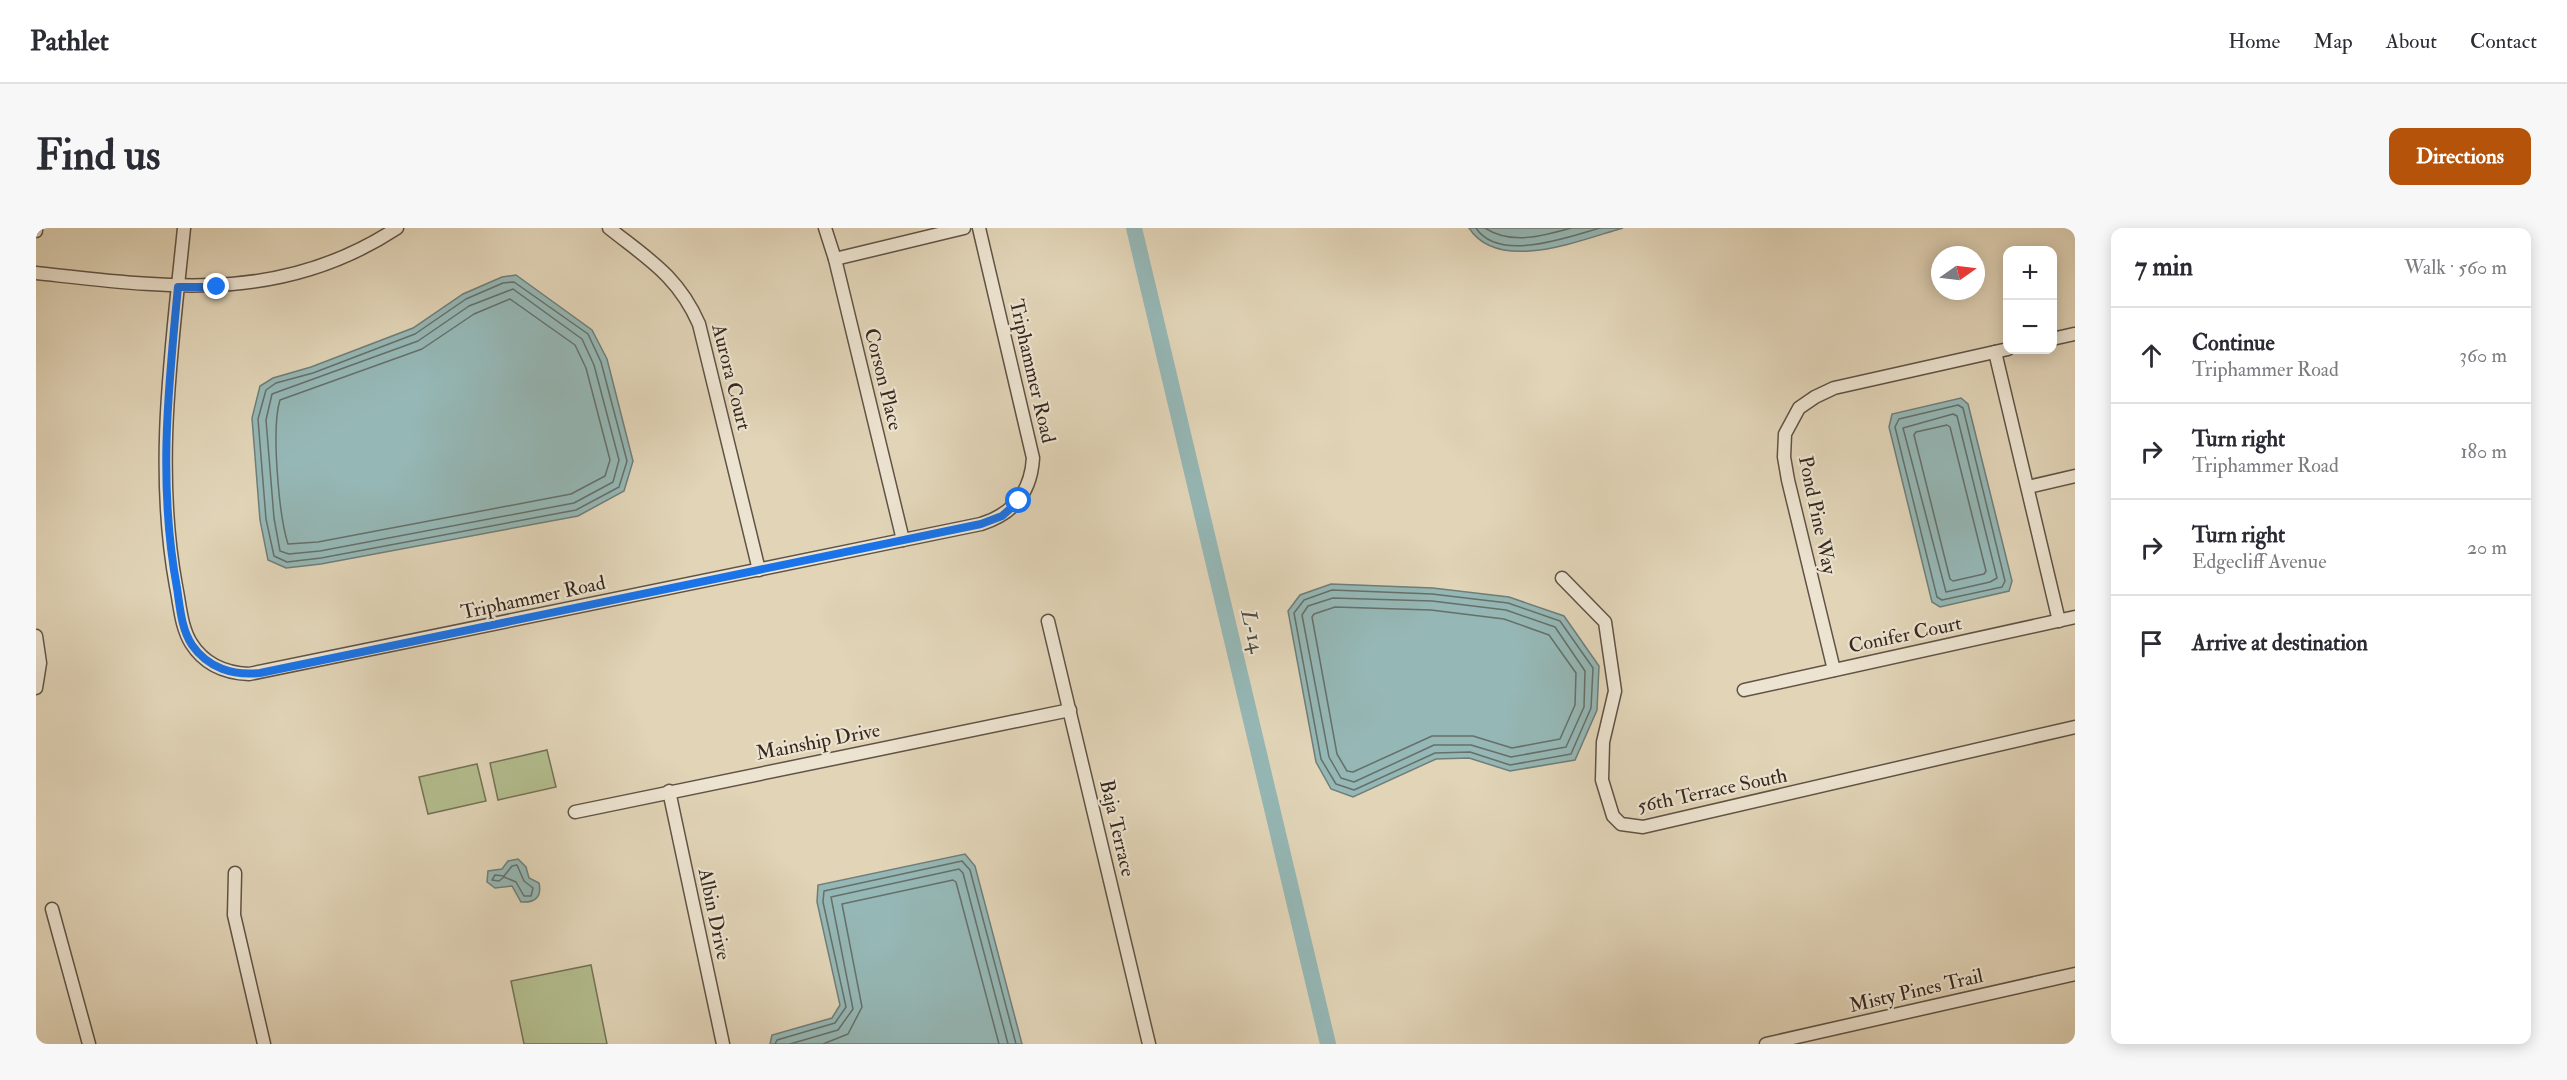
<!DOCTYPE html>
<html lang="en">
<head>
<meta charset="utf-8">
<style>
	body { margin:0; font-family:"IM FELL Double Pica",serif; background:#f7f7f7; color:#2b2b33 }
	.controls { position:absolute; right:18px; top:18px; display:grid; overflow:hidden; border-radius:12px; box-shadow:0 3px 15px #0003 }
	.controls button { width:54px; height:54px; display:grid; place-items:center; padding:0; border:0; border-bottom:2px solid #e1e1e2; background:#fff; color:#2b2b33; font:30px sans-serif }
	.compass { position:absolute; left:1895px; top:18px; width:54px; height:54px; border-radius:50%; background:#fff; box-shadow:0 3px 15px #0003; rotate:76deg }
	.stop { position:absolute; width:18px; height:18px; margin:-14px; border:4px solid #1a73e8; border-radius:50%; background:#fff }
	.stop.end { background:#1a73e8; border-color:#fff; box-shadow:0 2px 6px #0008 }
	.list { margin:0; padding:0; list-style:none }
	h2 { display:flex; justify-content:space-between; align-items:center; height:78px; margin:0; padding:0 24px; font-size:26px }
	h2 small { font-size:20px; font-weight:400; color:#7c7c81 }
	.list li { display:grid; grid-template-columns:39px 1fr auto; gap:18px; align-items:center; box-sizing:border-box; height:96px; padding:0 24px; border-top:2px solid #e1e1e2 }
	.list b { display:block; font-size:22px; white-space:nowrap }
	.list p { margin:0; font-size:20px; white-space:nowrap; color:#7c7c81 }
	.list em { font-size:20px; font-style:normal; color:#7c7c81 }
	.icon { flex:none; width:33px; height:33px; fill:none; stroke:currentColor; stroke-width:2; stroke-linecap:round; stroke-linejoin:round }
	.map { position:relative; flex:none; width:2039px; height:816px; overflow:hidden; border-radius:12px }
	header { display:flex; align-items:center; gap:36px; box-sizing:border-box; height:84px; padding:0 30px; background:#fff; border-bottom:2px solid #e1e1e2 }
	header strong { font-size:28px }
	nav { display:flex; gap:33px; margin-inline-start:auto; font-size:21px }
	.intro { display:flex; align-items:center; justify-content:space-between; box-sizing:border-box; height:144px; padding:0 36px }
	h1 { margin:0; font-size:42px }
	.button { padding:15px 27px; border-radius:12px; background:#b45309; color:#fff; font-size:21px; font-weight:700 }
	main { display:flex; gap:36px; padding:0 36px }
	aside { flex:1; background:#fff; border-radius:12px; box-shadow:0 3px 15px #0003 }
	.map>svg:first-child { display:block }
</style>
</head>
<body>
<header>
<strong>Pathlet</strong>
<nav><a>Home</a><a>Map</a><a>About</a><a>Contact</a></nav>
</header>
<div class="intro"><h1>Find us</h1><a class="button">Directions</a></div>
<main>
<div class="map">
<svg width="2039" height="816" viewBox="0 0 2039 816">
	<rect width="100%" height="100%" fill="#e1d4b7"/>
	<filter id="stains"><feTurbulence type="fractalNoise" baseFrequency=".00333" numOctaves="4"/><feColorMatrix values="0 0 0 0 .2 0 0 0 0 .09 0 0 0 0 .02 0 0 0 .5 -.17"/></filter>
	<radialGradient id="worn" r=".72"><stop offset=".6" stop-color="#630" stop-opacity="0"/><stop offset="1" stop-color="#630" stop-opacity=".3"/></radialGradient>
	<!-- green -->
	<g fill="#b3bd8e" stroke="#747256" stroke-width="1.5">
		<polygon points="511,522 520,559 462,572 454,535"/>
		<polygon points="441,536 450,573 392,586 383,549"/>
		<polygon points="555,737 571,816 488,816 475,753"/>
	</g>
	<!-- water -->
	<g fill="#95b7b5" stroke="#6f7e79" stroke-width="1.5">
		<path d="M1433 0H1587C1544 12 1463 46 1433 0Z"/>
		<polygon points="480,47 556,102 571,131 597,233 588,263 542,288 285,336 250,340 232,332 224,292 216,190 224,158 237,150 275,139 377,100 427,66 466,49"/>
		<polygon points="1925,170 1932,176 1976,353 1973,363 1904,379 1896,374 1853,199 1856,186"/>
		<polygon points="1295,356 1397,360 1473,369 1528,388 1563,438 1561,482 1539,532 1474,543 1433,530 1400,531 1317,569 1295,561 1280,534 1252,383 1264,367"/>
		<polygon points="929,626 939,638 986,816 734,816 736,807 796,790 804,777 781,674 782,657"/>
		<path d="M482 631 490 639 493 650 503 655C506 669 499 675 485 674L476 658 459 660 451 654 452 643 466 641 472 633Z"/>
	</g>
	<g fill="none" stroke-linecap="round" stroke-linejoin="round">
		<!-- shore -->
		<g stroke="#65706a" stroke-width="1.5">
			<path d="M1440 0C1463 35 1532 9 1564 0"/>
			<path d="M1449 0C1475 17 1507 8 1535 0"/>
			<polygon points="478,54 552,106 565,134 591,233 583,259 540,282 285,330 251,334 238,328 230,291 222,191 230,162 240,155 277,145 379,106 430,71 467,55"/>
			<polygon points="477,61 546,111 558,137 583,232 577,254 538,275 284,323 253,326 244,323 238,290 230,192 236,166 382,113 433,78"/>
			<path d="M474 71 539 117 550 140 574 232 569 248 535 266 282 314 252 316C243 288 235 200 244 172L386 121 438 86Z"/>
			<polygon points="1922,177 1927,180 1969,353 1966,359 1906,372 1901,369 1859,199 1863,191"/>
			<polygon points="1917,186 1921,188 1961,350 1954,354 1910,364 1867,200"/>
			<polygon points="1911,197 1914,199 1950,343 1948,346 1917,353 1914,351 1878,207 1880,204"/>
			<polygon points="1296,362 1396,366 1472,375 1524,393 1557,440 1555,480 1535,526 1474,537 1434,524 1399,525 1318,562 1300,556 1285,531 1258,385 1268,372"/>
			<polygon points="1297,370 1396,373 1470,382 1519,399 1549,443 1548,479 1530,519 1475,529 1435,517 1398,517 1318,554 1305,550 1293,529 1266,387 1272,378"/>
			<polygon points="1299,379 1395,382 1468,391 1513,407 1540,445 1539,477 1524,511 1476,520 1437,508 1396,508 1317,544 1311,543 1301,526 1276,389 1278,386"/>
			<polygon points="481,637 488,653 497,660 495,668 488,668 480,654 468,649 463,653 456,652 459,647 468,648 476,638"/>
			<polyline points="739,816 741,812 799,795 810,779 787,674 788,663 926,633 934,642 980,816"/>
			<polyline points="754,816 802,802 817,781 795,669 923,641 927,645 972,816"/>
			<polyline points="787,816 812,806 826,779 806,676 917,652 920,654 963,816"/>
		</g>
		<!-- canal -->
		<polyline stroke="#95b7b5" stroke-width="16" points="1098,0 1292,816"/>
		<defs>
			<g id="minor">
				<path d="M148 0C136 120 118 238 140 358 144 377 145 399 155 415 168 436 189 445 213 446L945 296C977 286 995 264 997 230L943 0"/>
				<path d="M573 0C612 31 642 48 663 96L723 342"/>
				<polyline points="789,0 799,31 867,312"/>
				<polyline points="0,3 0,0"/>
				<polyline points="799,31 928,0"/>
				<path d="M0 45C130 59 244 77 361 0"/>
				<polyline points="2016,111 2038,106"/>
				<polyline points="1959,124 2023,393"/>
				<polyline points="1992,259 2039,248"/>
				<polyline points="1526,350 1569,394 1579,463 1567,514 1566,552 1577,588 1585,596 1607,599 2039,499"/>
				<polyline points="1012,393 1113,816"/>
				<polyline points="0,408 4,435 0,460"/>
				<polyline points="1798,442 1752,252 1748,229 1749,206 1763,180 1779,169 1798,160 1972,121"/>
				<polyline points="1708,462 2039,389"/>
				<polyline points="633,563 687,816"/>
				<polyline points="539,584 1034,482"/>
				<polyline points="199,645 198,687 228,816"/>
				<polyline points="16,681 53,816"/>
				<polyline points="1730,816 2039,746"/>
			</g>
		</defs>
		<!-- minor casing -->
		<use href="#minor" stroke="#605345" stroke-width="15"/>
		<!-- minor -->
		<use href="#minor" stroke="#ece3d0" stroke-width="12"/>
	</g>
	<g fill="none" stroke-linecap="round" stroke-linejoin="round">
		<!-- route -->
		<path stroke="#1a73e8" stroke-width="8" d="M181 59H142C132 162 122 257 141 360 144 379 145 400 156 417 172 440 197 448 224 445L945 296 966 288 983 273"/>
	</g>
	<g text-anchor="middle" stroke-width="4.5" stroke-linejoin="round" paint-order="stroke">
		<!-- street labels -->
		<g font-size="20" fill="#35281f" stroke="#ece3d0">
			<text transform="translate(997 143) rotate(77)" y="7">Triphammer Road</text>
			<text transform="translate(696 149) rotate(76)" y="7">Aurora Court</text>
			<text transform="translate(848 151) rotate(76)" y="7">Corson Place</text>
			<text transform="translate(1782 287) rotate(78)" y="7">Pond Pine Way</text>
			<text transform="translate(497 369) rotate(-12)" y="7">Triphammer Road</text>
			<text transform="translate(1869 406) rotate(-12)" y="7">Conifer Court</text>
			<text transform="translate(782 513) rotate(-11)" y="7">Mainship Drive</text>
			<text transform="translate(1676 562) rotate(-12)" y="7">56th Terrace South</text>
			<text transform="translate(1082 600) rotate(77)" y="7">Baja Terrace</text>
			<text transform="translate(679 686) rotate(78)" y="7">Albin Drive</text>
			<text transform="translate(1880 762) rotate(-13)" y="7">Misty Pines Trail</text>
		</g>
		<!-- water labels -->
		<g font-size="21" font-style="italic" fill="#4d4c44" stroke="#ece3d0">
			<text transform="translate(1217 403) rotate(77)" y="7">L-14</text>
		</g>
	</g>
	<rect width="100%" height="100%" filter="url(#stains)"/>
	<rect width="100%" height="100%" fill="url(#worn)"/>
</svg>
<div class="controls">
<button>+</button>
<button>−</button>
</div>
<svg class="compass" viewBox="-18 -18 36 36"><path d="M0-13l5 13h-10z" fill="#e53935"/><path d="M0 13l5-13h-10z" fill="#7c7c81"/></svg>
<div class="stop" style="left:983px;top:273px"></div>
<div class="stop end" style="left:181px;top:59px"></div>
</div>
<aside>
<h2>7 min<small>Walk · 560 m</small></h2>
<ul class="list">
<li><svg class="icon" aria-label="ahead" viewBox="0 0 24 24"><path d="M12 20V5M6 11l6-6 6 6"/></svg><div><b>Continue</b><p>Triphammer Road</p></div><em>360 m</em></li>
<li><svg class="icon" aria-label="right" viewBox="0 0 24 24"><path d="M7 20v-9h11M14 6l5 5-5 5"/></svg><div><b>Turn right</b><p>Triphammer Road</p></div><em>180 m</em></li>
<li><svg class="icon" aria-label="right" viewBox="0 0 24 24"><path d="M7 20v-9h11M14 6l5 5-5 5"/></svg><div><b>Turn right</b><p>Edgecliff Avenue</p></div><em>20 m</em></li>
<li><svg class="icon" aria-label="arrive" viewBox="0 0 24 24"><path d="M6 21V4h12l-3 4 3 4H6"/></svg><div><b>Arrive at destination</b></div></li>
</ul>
</aside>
</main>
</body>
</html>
